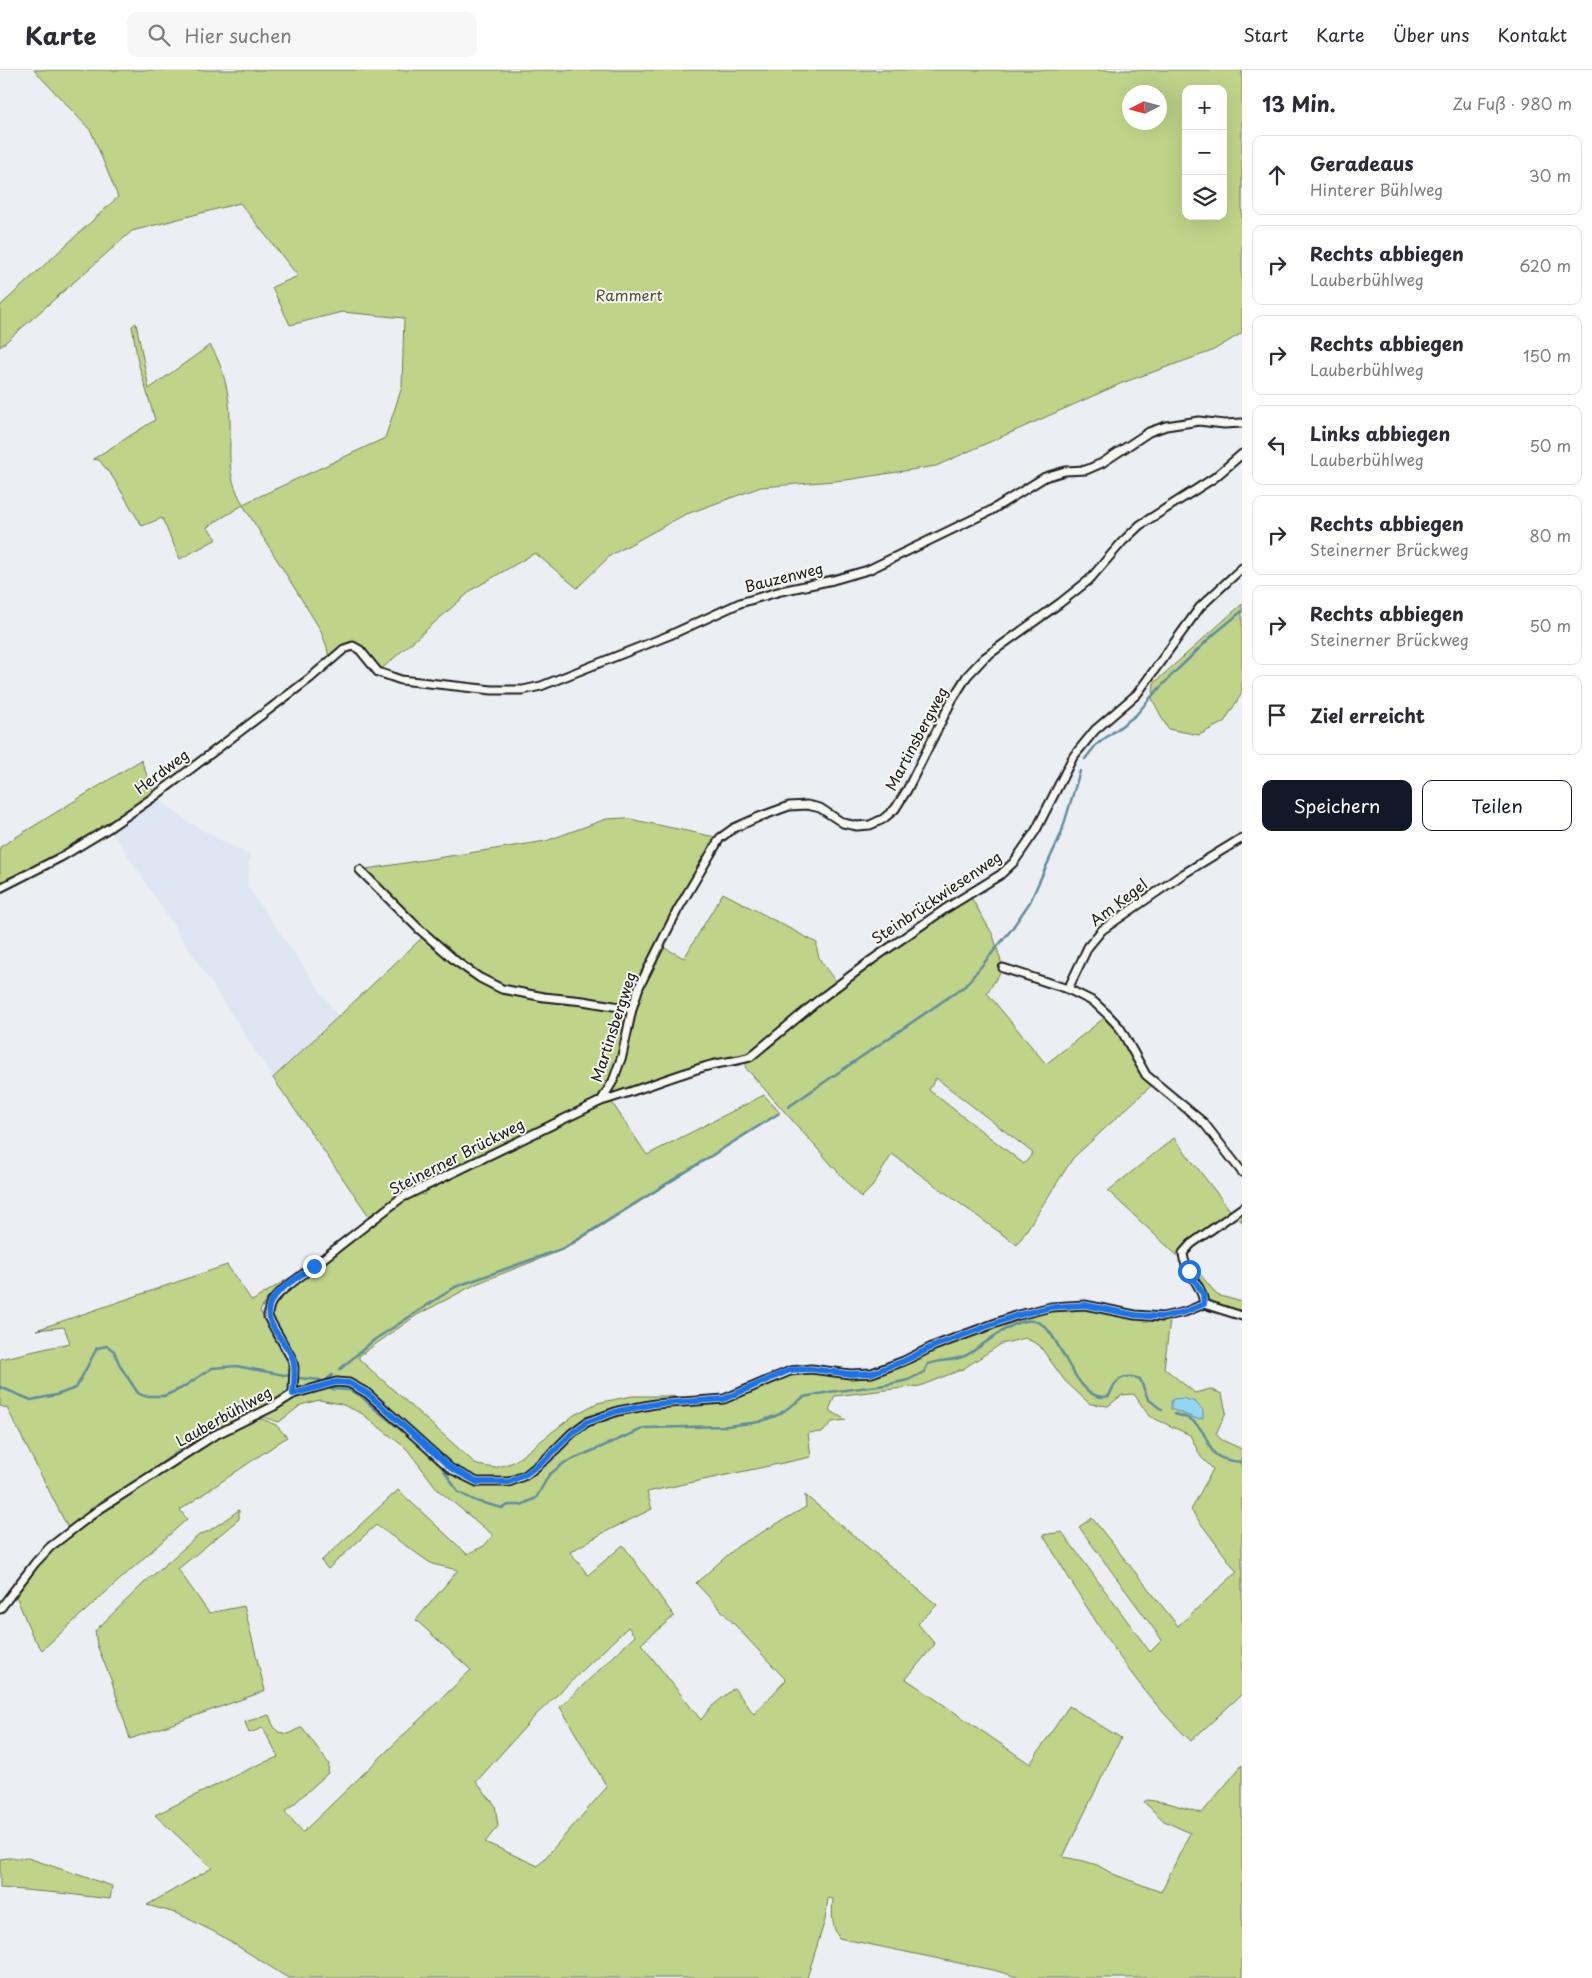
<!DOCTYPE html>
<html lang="de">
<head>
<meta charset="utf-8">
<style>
	body { margin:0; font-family:"Playpen Sans",sans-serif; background:#f7f7f7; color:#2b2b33 }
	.controls { position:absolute; right:15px; top:15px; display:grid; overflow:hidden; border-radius:10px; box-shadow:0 5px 20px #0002 }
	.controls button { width:45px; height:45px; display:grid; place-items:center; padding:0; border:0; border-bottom:1px solid #e1e1e2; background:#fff; color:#2b2b33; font:25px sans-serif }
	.compass { position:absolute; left:1122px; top:15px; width:45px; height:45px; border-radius:50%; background:#fff; box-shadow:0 5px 20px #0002; rotate:264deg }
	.stop { position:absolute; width:15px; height:15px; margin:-11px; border:4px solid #1a73e8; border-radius:50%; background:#fff }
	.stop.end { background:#1a73e8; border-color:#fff; box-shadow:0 1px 5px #0008 }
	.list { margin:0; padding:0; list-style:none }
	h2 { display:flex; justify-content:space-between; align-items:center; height:65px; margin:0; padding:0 20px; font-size:21px }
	h2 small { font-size:16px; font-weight:400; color:#7c7c81 }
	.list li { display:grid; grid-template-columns:32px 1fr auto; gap:15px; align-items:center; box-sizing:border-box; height:80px; margin:0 10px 10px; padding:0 10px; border:1px solid #e1e1e2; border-radius:10px }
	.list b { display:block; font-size:19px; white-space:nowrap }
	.list p { margin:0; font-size:16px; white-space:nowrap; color:#7c7c81 }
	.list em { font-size:16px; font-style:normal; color:#7c7c81 }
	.actions { display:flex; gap:10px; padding:15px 20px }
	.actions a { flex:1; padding:11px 0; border:1px solid #111827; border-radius:10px; text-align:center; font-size:18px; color:#111827 }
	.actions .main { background:#111827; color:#fff }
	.icon { flex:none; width:28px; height:28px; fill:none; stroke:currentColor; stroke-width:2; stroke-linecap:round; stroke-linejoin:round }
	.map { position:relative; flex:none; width:1242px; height:1908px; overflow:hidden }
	header { display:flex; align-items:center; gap:30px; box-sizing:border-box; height:70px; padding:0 25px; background:#fff; border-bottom:1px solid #e1e1e2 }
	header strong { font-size:24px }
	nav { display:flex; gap:28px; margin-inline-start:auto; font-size:18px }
	.search { width:350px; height:45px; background:#f7f7f7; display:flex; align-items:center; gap:12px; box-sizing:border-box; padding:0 18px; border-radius:10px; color:#7c7c81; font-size:19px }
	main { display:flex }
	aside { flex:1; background:#fff }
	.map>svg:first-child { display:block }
</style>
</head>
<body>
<header>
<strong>Karte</strong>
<div class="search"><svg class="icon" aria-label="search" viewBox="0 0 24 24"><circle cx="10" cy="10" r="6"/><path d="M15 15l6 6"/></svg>Hier suchen</div>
<nav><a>Start</a><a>Karte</a><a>Über uns</a><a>Kontakt</a></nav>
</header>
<main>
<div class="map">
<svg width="1242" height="1908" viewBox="0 0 1242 1908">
	<rect width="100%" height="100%" fill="#ebeff3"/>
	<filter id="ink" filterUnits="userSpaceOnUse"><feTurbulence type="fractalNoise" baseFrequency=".02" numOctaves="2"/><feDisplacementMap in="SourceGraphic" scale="10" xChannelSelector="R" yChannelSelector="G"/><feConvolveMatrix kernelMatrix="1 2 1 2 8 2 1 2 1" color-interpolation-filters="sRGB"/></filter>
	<g filter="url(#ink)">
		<!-- built -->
		<polygon fill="#dee6f4" points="155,726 187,751 250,786 247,816 339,947 273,1008 123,778 112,763 107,761"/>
		<!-- green -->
		<g fill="#bfd489" stroke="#6e7852" fill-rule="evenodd">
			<path d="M34 0H1242V263L1212 281 1122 313 936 396 846 410 761 417 684 445 611 485 577 518 535 483 473 519 378 602 353 576 329 591 327 577 320 559 243 435 207 457 217 469 180 489 162 448 142 456 112 406 99 390 93 389 155 350 138 292 132 256 136 253 149 319 210 275C223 294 230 326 230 349 231 382 225 404 243 434L385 368 402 317 404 248 342 242 290 255 272 217 298 206 240 133 132 161 0 277V236L118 127 91 61ZM1186 19H1223V146H1186ZM1130 22H1160V52H1130Z"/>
			<polygon points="1242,534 1242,623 1224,652 1199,665 1168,659 1152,629 1154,613"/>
			<polygon points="141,690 155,726 60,783 0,814 0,777"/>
			<path d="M625 748 720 768 659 875 684 888 723 823 817 873C815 891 830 900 837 915L969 824 993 865 1003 898 987 923 1046 994 1108 945 1154 1013 1073 1088 1017 1175 892 1084 872 1117 861 1128 745 997 749 988 721 994 620 1026H604L398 1125 369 1146 273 1008 425 865 360 800 546 771 606 749ZM936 1008 1033 1083 1024 1094 929 1020Z"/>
			<path d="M764 1025 780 1043 565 1179 478 1213 417 1245 359 1286V1289L477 1395 495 1398 514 1392 574 1345 597 1333 632 1326H670L724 1331 790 1302 811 1300 872 1304 1016 1248 1051 1240 1083 1238 1143 1250H1170L1164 1298 1195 1323 1210 1319 1222 1324 1226 1342 1216 1364 1222 1370 1242 1379V1624L1191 1671C1129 1613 1087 1537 1043 1465L1062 1462 1150 1582 1162 1570 1079 1457 1092 1448 1178 1556 1237 1502 1191 1440 1213 1399 1201 1387 1190 1365 1149 1346 1134 1324 1122 1325 1108 1336 1090 1334 1065 1311 1039 1275 1025 1268 1001 1274 963 1299 920 1316 835 1326 829 1340 846 1350 832 1352 823 1362 808 1363 811 1387 647 1422 652 1439 603 1463 570 1482 588 1505 623 1475 674 1546 641 1574 701 1650 710 1638 734 1618 754 1644 786 1610 696 1513 738 1476 806 1437 805 1425 937 1535 918 1554 935 1574 906 1609 1030 1694 1069 1636 1121 1668 1063 1787 1084 1791 1097 1795 1113 1804 1161 1822 1190 1763 1164 1751 1144 1732 1147 1730 1168 1733 1202 1743 1242 1695V1908H1021L997 1901 839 1868C831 1855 832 1844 833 1829L828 1828 825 1850 807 1908H288L220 1865 179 1844 147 1835 212 1798 155 1745 255 1696 278 1687 263 1658 249 1663 245 1652 269 1645 273 1655 278 1662 288 1664 302 1657 329 1694 328 1703 285 1742 303 1762 471 1600 416 1550 458 1500 432 1494 376 1455 328 1499 321 1491 398 1420 467 1484 484 1476 493 1465 438 1420 407 1379 361 1343 341 1334 319 1330 301 1335 279 1352 260 1346C287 1332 314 1318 345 1314L339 1307 298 1318 296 1316 297 1301 273 1251 271 1237 285 1220 402 1129 420 1121 423 1125 426 1124 424 1120 611 1031 647 1085ZM628 1557 635 1566 560 1637 607 1717 538 1796 485 1772 498 1756 495 1735 476 1712 534 1647Z"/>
			<polygon points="1174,1068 1233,1144 1242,1138 1242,1152 1234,1144 1183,1183 1217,1225 1242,1232 1242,1246 1210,1237 1183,1191 1108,1121"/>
			<path d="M227 1195 252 1231 302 1200 267 1229 260 1241C271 1262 304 1296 288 1320 287 1323 282 1326 280 1328L185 1376 68 1458 7 1338 0 1336V1289L70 1273 64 1257 36 1260Z"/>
			<polygon points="262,1349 276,1355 287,1367 180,1440 187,1449 42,1580 32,1565 16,1526 36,1498 61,1473 152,1408 214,1367 249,1350"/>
			<polygon points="239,1440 239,1449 178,1499 209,1543 244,1536 265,1621 130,1669 112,1612 97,1575 95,1561 144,1513 199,1465 209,1461"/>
			<polygon points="8,1788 28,1788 112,1816 110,1829 59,1823 0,1818 0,1789"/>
		</g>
		<!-- water -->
		<polygon fill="#91d7f3" stroke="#628c9d" points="1183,1328 1195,1332 1203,1340 1203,1348 1197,1349 1171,1339 1171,1333 1173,1329"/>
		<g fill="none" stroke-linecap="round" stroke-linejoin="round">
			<!-- stream -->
			<g stroke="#628c9d" stroke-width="2.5">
				<polyline points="1085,689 1096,675 1136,645 1151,627 1174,603 1212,566 1242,541"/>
				<polyline points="788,1037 965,916 1011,860 1030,832 1061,764 1080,701"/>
				<polyline points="339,1300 374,1270 455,1217 564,1178 778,1044"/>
				<polyline points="324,1312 332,1305"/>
				<polyline points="0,1317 31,1330 56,1325 76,1318 97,1278 107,1276 114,1281 120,1296 138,1323 144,1326 164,1326 182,1318 212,1298 236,1296 300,1308 320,1310 331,1319 349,1320 361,1326 375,1339 414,1370"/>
				<path d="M1175 1344C1180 1346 1188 1347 1193 1351 1217 1371 1199 1389 1242 1392"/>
				<path d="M438 1391 458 1422 476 1431 502 1438 509 1435H521L536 1428 549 1405 564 1393 645 1358 727 1356 759 1352 778 1345 804 1327 829 1322 886 1315 908 1310 924 1302 928 1294C940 1290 953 1291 965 1286 984 1277 1020 1238 1043 1255 1062 1269 1078 1336 1109 1326 1116 1309 1122 1303 1140 1309L1148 1329 1162 1340"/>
			</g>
			<defs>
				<g id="street">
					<polyline points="360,800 418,858 457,892 480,908 502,919 544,927 583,931 632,939"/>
					<polyline points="0,818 61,787 109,758 155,726 309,609 344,579 353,576 360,580 378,602 401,610 492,620 523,620 541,616 670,565 740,533 781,521 833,510 868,500 990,441 1045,407 1065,401 1086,400 1102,393 1149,362 1166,356 1199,351 1224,354 1242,353"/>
					<polyline points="1003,898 1068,919 1088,877 1102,860 1180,806 1242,768"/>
					<polyline points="1068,919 1094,932 1108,945 1120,958 1146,1005 1204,1053 1242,1102"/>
					<polyline points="601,1031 613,1011 622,986 632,939 639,917 677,841 720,768 734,758 759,747 789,736 807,735 820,738 843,753 857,756 870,755 883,749 895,739 907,720 952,630 967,606 984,588 1060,533 1089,510 1123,471 1140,455 1214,408 1242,384"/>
					<path d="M1204 1234C1202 1213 1184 1202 1183 1183L1191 1174 1242 1138"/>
					<path d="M293 1324 294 1297 292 1289 268 1247C268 1233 274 1228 284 1219L401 1128 601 1031C636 1021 670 1007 704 997 719 992 735 992 750 987L820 929 873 889 945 839 1000 805 1014 792 1036 760 1073 687 1095 660 1137 624 1200 537 1242 498"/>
					<polyline points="0,1539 35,1493 50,1477 98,1440 213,1366 274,1336 293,1324 336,1312 349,1313 367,1323 451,1399 477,1412 509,1412 526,1405 546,1389 572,1363 587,1352 618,1341 655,1334 724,1329 790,1301 811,1299 850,1304 872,1303 904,1291 934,1276 1015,1246 1051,1237 1085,1235 1135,1245 1162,1247 1185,1242 1204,1234 1242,1246"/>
				</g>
			</defs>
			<!-- street casing -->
			<use href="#street" stroke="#1c1c1c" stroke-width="11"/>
			<!-- street -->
			<use href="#street" stroke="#f6f6f2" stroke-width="7"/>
		</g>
	</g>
	<g fill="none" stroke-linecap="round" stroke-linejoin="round" filter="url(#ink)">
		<!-- route -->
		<path stroke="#1a73e8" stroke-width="6" d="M314 1196C300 1206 282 1216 272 1230 258 1249 287 1272 293 1289 296 1300 294 1313 293 1324L336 1312 349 1313 367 1323 451 1398 477 1412H509L526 1404 546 1389 572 1363 587 1352 618 1341 655 1334 724 1329 790 1300 811 1299 850 1304 872 1303 904 1291 934 1276 1015 1246 1051 1237 1085 1235 1135 1245 1162 1247 1185 1242 1204 1234 1203 1224 1189 1201"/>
	</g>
	<g text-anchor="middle" stroke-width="4" stroke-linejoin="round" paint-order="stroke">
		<!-- park labels -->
		<g font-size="15" fill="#4d533d" stroke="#f6f6f2">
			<text x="629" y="231">Rammert</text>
		</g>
		<!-- street labels -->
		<g font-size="15" fill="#1c1c1c" stroke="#f6f6f2">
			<text transform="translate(784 508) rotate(-14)" y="5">Bauzenweg</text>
			<text transform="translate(917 669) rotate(-62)" y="5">Martinsbergweg</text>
			<text transform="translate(162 702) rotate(-37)" y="5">Herdweg</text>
			<text transform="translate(937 828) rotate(-34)" y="5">Steinbrückwiesenweg</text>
			<text transform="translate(1119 833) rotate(-37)" y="5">Am Kegel</text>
			<text transform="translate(614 957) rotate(-72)" y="5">Martinsbergweg</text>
			<text transform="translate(457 1087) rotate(-27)" y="5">Steinerner Brückweg</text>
			<text transform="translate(224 1347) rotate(-29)" y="5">Lauberbühlweg</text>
		</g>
	</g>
</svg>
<div class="controls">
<button>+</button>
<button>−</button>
<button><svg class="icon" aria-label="layers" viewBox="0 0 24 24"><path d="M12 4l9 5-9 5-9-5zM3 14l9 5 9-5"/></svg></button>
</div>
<svg class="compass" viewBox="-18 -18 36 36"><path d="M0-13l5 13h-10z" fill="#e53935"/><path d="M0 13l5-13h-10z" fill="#7c7c81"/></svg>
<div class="stop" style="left:1189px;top:1201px"></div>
<div class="stop end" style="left:314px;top:1196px"></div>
</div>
<aside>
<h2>13 Min.<small>Zu Fuß · 980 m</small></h2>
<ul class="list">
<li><svg class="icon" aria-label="ahead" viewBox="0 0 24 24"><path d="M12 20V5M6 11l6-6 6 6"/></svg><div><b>Geradeaus</b><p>Hinterer Bühlweg</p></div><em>30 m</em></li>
<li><svg class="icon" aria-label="right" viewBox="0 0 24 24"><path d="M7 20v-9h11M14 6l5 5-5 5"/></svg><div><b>Rechts abbiegen</b><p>Lauberbühlweg</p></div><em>620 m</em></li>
<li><svg class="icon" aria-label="right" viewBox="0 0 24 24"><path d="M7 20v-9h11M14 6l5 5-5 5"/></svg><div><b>Rechts abbiegen</b><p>Lauberbühlweg</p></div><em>150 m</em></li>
<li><svg class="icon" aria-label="left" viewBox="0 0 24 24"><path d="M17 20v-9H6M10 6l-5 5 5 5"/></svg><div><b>Links abbiegen</b><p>Lauberbühlweg</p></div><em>50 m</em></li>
<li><svg class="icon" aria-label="right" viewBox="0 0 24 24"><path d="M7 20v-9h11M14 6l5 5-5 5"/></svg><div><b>Rechts abbiegen</b><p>Steinerner Brückweg</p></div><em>80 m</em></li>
<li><svg class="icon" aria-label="right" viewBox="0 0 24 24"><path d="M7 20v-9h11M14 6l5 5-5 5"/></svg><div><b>Rechts abbiegen</b><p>Steinerner Brückweg</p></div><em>50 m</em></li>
<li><svg class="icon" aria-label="arrive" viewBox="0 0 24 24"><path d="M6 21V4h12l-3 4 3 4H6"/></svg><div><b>Ziel erreicht</b></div></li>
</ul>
<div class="actions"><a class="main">Speichern</a><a>Teilen</a></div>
</aside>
</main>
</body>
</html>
